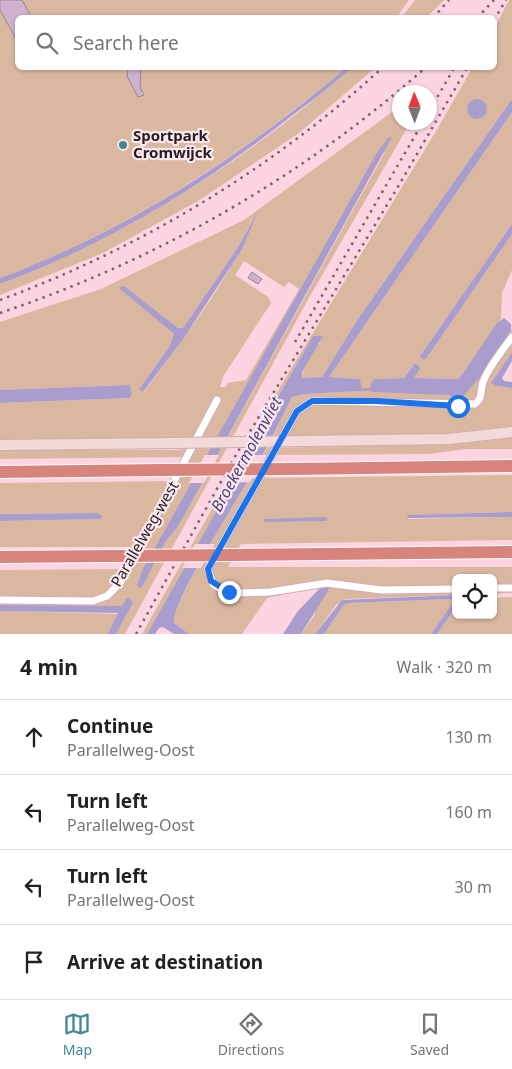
<!DOCTYPE html>
<html lang="en">
<head>
<meta charset="utf-8">
<style>
	body { margin:0; font-family:"Noto Sans",sans-serif; background:#f2f2f2; color:#202124 }
	.controls { position:absolute; right:15px; bottom:15px; display:grid; overflow:hidden; border-radius:8px; box-shadow:0 1px 4px #0004 }
	.controls button { width:45px; height:45px; display:grid; place-items:center; padding:0; border:0; border-bottom:1px solid #e0e0e0; background:#fff; color:#202124; font:25px sans-serif }
	.compass { position:absolute; left:392px; top:85px; width:45px; height:45px; border-radius:50%; background:#fff; box-shadow:0 1px 4px #0004; rotate:359deg }
	.stop { position:absolute; width:15px; height:15px; margin:-11px; border:4px solid #1a73e8; border-radius:50%; background:#fff }
	.stop.end { background:#1a73e8; border-color:#fff; box-shadow:0 1px 5px #0008 }
	.list { margin:0; padding:0; list-style:none }
	h2 { display:flex; justify-content:space-between; align-items:center; height:65px; margin:0; padding:0 20px; font-size:21px }
	h2 small { font-size:16px; font-weight:400; color:#757577 }
	.list li { display:grid; grid-template-columns:32px 1fr auto; gap:15px; align-items:center; box-sizing:border-box; height:75px; padding:0 20px; border-top:1px solid #e0e0e0 }
	.list b { display:block; font-size:19px; white-space:nowrap }
	.list p { margin:0; font-size:16px; white-space:nowrap; color:#757577 }
	.list em { font-size:16px; font-style:normal; color:#757577 }
	.icon { flex:none; width:28px; height:28px; fill:none; stroke:currentColor; stroke-width:2; stroke-linecap:round; stroke-linejoin:round }
	.map { position:relative; flex:none; width:512px; height:634px; overflow:hidden }
	.search { position:absolute; background:#fff; box-shadow:0 1px 4px #0004; left:15px; right:15px; top:15px; height:55px; display:flex; align-items:center; gap:12px; box-sizing:border-box; padding:0 18px; border-radius:8px; color:#757577; font-size:19px }
	.sheet { height:365px; background:#fff }
	nav { display:flex; justify-content:space-around; align-items:center; box-sizing:border-box; height:70px; border-top:1px solid #e0e0e0; background:#fff; font-size:14px; color:#757577 }
	nav a { display:grid; justify-items:center; gap:2px }
	nav .on { color:#418891 }
	.map>svg:first-child { display:block }
</style>
</head>
<body>
<div class="map">
<svg width="512" height="634" viewBox="0 0 512 634">
	<rect width="100%" height="100%" fill="#fdd4e2"/>
	<!-- green -->
	<g fill="#dab79f" fill-rule="evenodd">
		<path d="M0 0H409L396 18H18V68H346C242 154 128 231 0 278Z"/>
		<polygon points="415,0 444,0 427,17 401,18"/>
		<path d="M509 0H512V99L358 319 322 377 302 378C303 366 312 350 321 342L313 336 257 433 258 435C224 502 185 568 147 634H142L280 387 438 128 472 68H494L495 27Z"/>
		<path d="M351 68H375L299 133 198 201 103 253 0 295V284C127 237 250 158 351 68Z"/>
		<path d="M399 107 400 122 410 123 310 296 125 634H116L133 603 122 607 0 605V570L130 569 143 547H0V521L100 519 103 516 97 513 0 514V483L178 481 191 457 0 459V450H174L196 448 201 439 0 440V403L130 398 132 394 130 385 0 390V322L101 289 244 220ZM385 152 179 525 166 541 148 573 160 540 376 154ZM254 217C230 281 184 337 144 392L139 389 169 347 174 334 120 288 178 328H183L238 247ZM244 261 284 287 289 282 299 289 246 380 227 383 226 387H220L224 375 271 303 268 297 235 275Z"/>
		<polygon points="512,112 512,224 420,356 426,359 512,234 512,270 502,293 501,319 459,379 413,378 413,365 404,378 374,379 449,395 452,398 461,397 512,329 512,352 493,380 497,386 512,388 512,426 454,434 273,436 292,397 305,394 361,391 360,379 329,377"/>
		<polygon points="512,436 512,449 467,449 429,454 263,455 267,448 433,444 485,441"/>
		<path d="M512 475V512L409 515V519L512 517V540L241 544 228 567H512V593L493 594V578H456V595L346 599 336 605 315 634H301L314 616 322 586 267 598 242 634H189L174 623C173 602 235 502 250 478Z"/>
		<polygon points="512,597 512,634 437,634 456,607 456,615 493,615 493,598"/>
		<polygon points="453,599 454,601 431,634 324,634 344,605 348,603"/>
		<polygon points="0,611 119,614 108,634 0,634"/>
	</g>
	<!-- water -->
	<g fill="#a99dce">
		<path d="M346 68H351C332 86 310 102 289 118 202 187 104 246 0 284V278C127 231 243 155 346 68Z"/>
		<circle cx="477" cy="109" r="10"/>
		<path d="M512 99V112L329 377 360 379 362 391 305 394 292 397C282 417 272 438 261 458 246 487 172 599 174 623L189 634H174L163 627 159 628 155 634H147L246 459 258 435 257 433 313 336H323L302 372V378L322 377 358 319Z"/>
		<polygon points="392,137 179,525 166,541 142,587 139,588 137,585 143,569 376,154 388,138"/>
		<polygon points="258,211 242,249 184,338 143,392 139,389 169,347 174,334 119,288 124,286 178,328 183,328 238,247"/>
		<polygon points="512,224 512,234 426,359 422,359 420,356"/>
		<polygon points="504,318 511,324 511,330 481,376 458,402 449,395 371,392 370,385 374,379 404,378 414,364 417,364 420,368 414,378 459,379 497,323"/>
		<polygon points="512,352 512,361 502,378 504,381 512,382 512,388 497,386 491,383"/>
		<polygon points="130,385 132,394 130,398 0,403 0,390"/>
		<polygon points="512,512 512,517 407,518 408,515"/>
		<polygon points="97,513 103,516 100,519 0,521 0,514"/>
		<polygon points="325,517 328,519 326,521 264,522 264,519"/>
		<polygon points="322,586 331,586 301,634 283,634 298,611"/>
		<polygon points="456,595 456,607 437,634 431,634 454,601 453,599 348,603 344,605 324,634 315,634 342,600"/>
		<polygon points="129,598 133,603 116,634 108,634 118,613 0,611 0,605 122,606 126,599"/>
	</g>
	<!-- pier -->
	<g fill="#fdd4e2">
		<polygon points="205,455 219,455 204,483 189,483"/>
		<polygon points="246,455 266,455 250,482 229,483"/>
		<polygon points="195,544 215,544 201,568 182,568"/>
	</g>
	<g fill="none" stroke-linecap="round" stroke-linejoin="round">
		<!-- stream -->
		<polyline stroke="#a99dce" stroke-width="2.5" points="359,390 373,389"/>
	</g>
	<!-- building -->
	<g fill="#ceb2ce" stroke="#9d839d">
		<polygon points="0,0 22,0 32,18 18,18 18,43 0,10"/>
		<polygon points="128,68 141,68 140,88 144,95 138,97 127,76"/>
		<polygon points="252,272 262,279 258,284 248,278"/>
	</g>
	<g fill="none" stroke-linecap="round" stroke-linejoin="round">
		<defs>
			<g id="street">
				<polyline points="493,588 512,588"/>
				<path d="M456 589 381 590 327 583 270 592 235 593 222 590 213 584 208 569 297 411 312 401 475 404C483 398 480 391 483 382 489 366 502 351 512 337"/>
				<polyline points="0,600 93,601 107,596 120,583 217,400"/>
			</g>
			<g id="secondary">
				<polyline points="303,441 449,439 512,432"/>
				<polyline points="0,445 177,443"/>
			</g>
			<g id="highway">
				<polyline points="295,469 512,466"/>
				<polyline points="0,472 162,470"/>
				<polyline points="234,555 512,552"/>
				<polyline points="0,557 114,556"/>
			</g>
		</defs>
		<!-- street casing -->
		<use href="#street" stroke="#d2abb8" stroke-width="9"/>
		<!-- secondary casing -->
		<use href="#secondary" stroke="#d2abb8" stroke-width="12"/>
		<!-- highway casing -->
		<use href="#highway" stroke="#fff" stroke-width="14"/>
		<!-- street -->
		<use href="#street" stroke="#fff" stroke-width="7"/>
		<!-- secondary -->
		<use href="#secondary" stroke="#f3dad8" stroke-width="10"/>
		<!-- highway -->
		<use href="#highway" stroke="#d7847c" stroke-width="12"/>
		<!-- rail -->
		<g stroke="#7b626b" stroke-width="2.5" stroke-dasharray="2.5 5" stroke-linecap="butt">
			<polyline points="433,18 449,0"/>
			<polyline points="477,18 494,0"/>
			<polyline points="494,20 506,0"/>
			<polyline points="430,110 454,68"/>
			<path d="M0 300C141 248 272 169 382 68"/>
			<path d="M0 313C157 260 301 178 425 68"/>
			<polyline points="295,342 423,122"/>
			<polyline points="136,634 237,453 399,185 467,68"/>
		</g>
		<defs>
			<polyline id="secondary-bridge" points="177,443 303,441"/>
			<g id="highway-bridge">
				<polyline points="162,470 295,469"/>
				<polyline points="114,556 234,555"/>
			</g>
		</defs>
		<!-- secondary-bridge casing -->
		<use href="#secondary-bridge" stroke="#d2abb8" stroke-width="12" stroke-linecap="butt"/>
		<!-- highway-bridge casing -->
		<use href="#highway-bridge" stroke="#fff" stroke-width="14" stroke-linecap="butt"/>
		<!-- secondary-bridge -->
		<use href="#secondary-bridge" stroke="#f3dad8" stroke-width="10"/>
		<!-- highway-bridge -->
		<use href="#highway-bridge" stroke="#d7847c" stroke-width="12"/>
	</g>
	<g fill="none" stroke-linecap="round" stroke-linejoin="round">
		<!-- route -->
		<polyline stroke="#1a73e8" stroke-width="6" points="229,592 211,581 208,569 297,411 312,401 376,401 458,406"/>
	</g>
	<!-- markers -->
	<circle fill="#418891" stroke="#fae9ee" stroke-width="2" cx="123" cy="145" r="5"/>
	<g text-anchor="middle" stroke-width="4.5" stroke-linejoin="round" paint-order="stroke">
		<!-- poi labels -->
		<g font-size="15" font-weight="bold" fill="#2a1b20" stroke="#fae9ee" text-anchor="start">
			<text x="133" y="141">Sportpark<tspan x="133" dy="17">Cromwijck</tspan></text>
		</g>
		<!-- street labels -->
		<g font-size="15" fill="#2a1b20" stroke="#fae9ee">
			<text transform="translate(145 534) rotate(-60)" y="5">Parallelweg-west</text>
		</g>
		<!-- water labels -->
		<g font-size="16" font-style="italic" fill="#503d7b" stroke="#fae9ee">
			<text transform="translate(246 454) rotate(-61)" y="6">Broekermolenvliet</text>
		</g>
	</g>
</svg>
<div class="controls">
<button><svg class="icon" aria-label="locate" viewBox="0 0 24 24"><circle cx="12" cy="12" r="6"/><path d="M12 2v4M12 18v4M2 12h4M18 12h4"/></svg></button>
</div>
<svg class="compass" viewBox="-18 -18 36 36"><path d="M0-13l5 13h-10z" fill="#e53935"/><path d="M0 13l5-13h-10z" fill="#757577"/></svg>
<div class="stop" style="left:458px;top:406px"></div>
<div class="stop end" style="left:229px;top:592px"></div>
<div class="search"><svg class="icon" aria-label="search" viewBox="0 0 24 24"><circle cx="10" cy="10" r="6"/><path d="M15 15l6 6"/></svg>Search here</div>
</div>
<section class="sheet">
<h2>4 min<small>Walk · 320 m</small></h2>
<ul class="list">
<li><svg class="icon" aria-label="ahead" viewBox="0 0 24 24"><path d="M12 20V5M6 11l6-6 6 6"/></svg><div><b>Continue</b><p>Parallelweg-Oost</p></div><em>130 m</em></li>
<li><svg class="icon" aria-label="left" viewBox="0 0 24 24"><path d="M17 20v-9H6M10 6l-5 5 5 5"/></svg><div><b>Turn left</b><p>Parallelweg-Oost</p></div><em>160 m</em></li>
<li><svg class="icon" aria-label="left" viewBox="0 0 24 24"><path d="M17 20v-9H6M10 6l-5 5 5 5"/></svg><div><b>Turn left</b><p>Parallelweg-Oost</p></div><em>30 m</em></li>
<li><svg class="icon" aria-label="arrive" viewBox="0 0 24 24"><path d="M6 21V4h12l-3 4 3 4H6"/></svg><div><b>Arrive at destination</b></div></li>
</ul>
</section>
<nav>
<a class="on"><svg class="icon" aria-label="map" viewBox="0 0 24 24"><path d="M3 6l6-2 6 2 6-2v14l-6 2-6-2-6 2zM9 4v14M15 6v14"/></svg>Map</a>
<a><svg class="icon" aria-label="directions" viewBox="0 0 24 24"><path d="M12 3l9 9-9 9-9-9zM9 14v-3h6M13 9l2 2-2 2"/></svg>Directions</a>
<a><svg class="icon" aria-label="saved" viewBox="0 0 24 24"><path d="M7 4h10v16l-5-4-5 4z"/></svg>Saved</a>
</nav>
</body>
</html>
